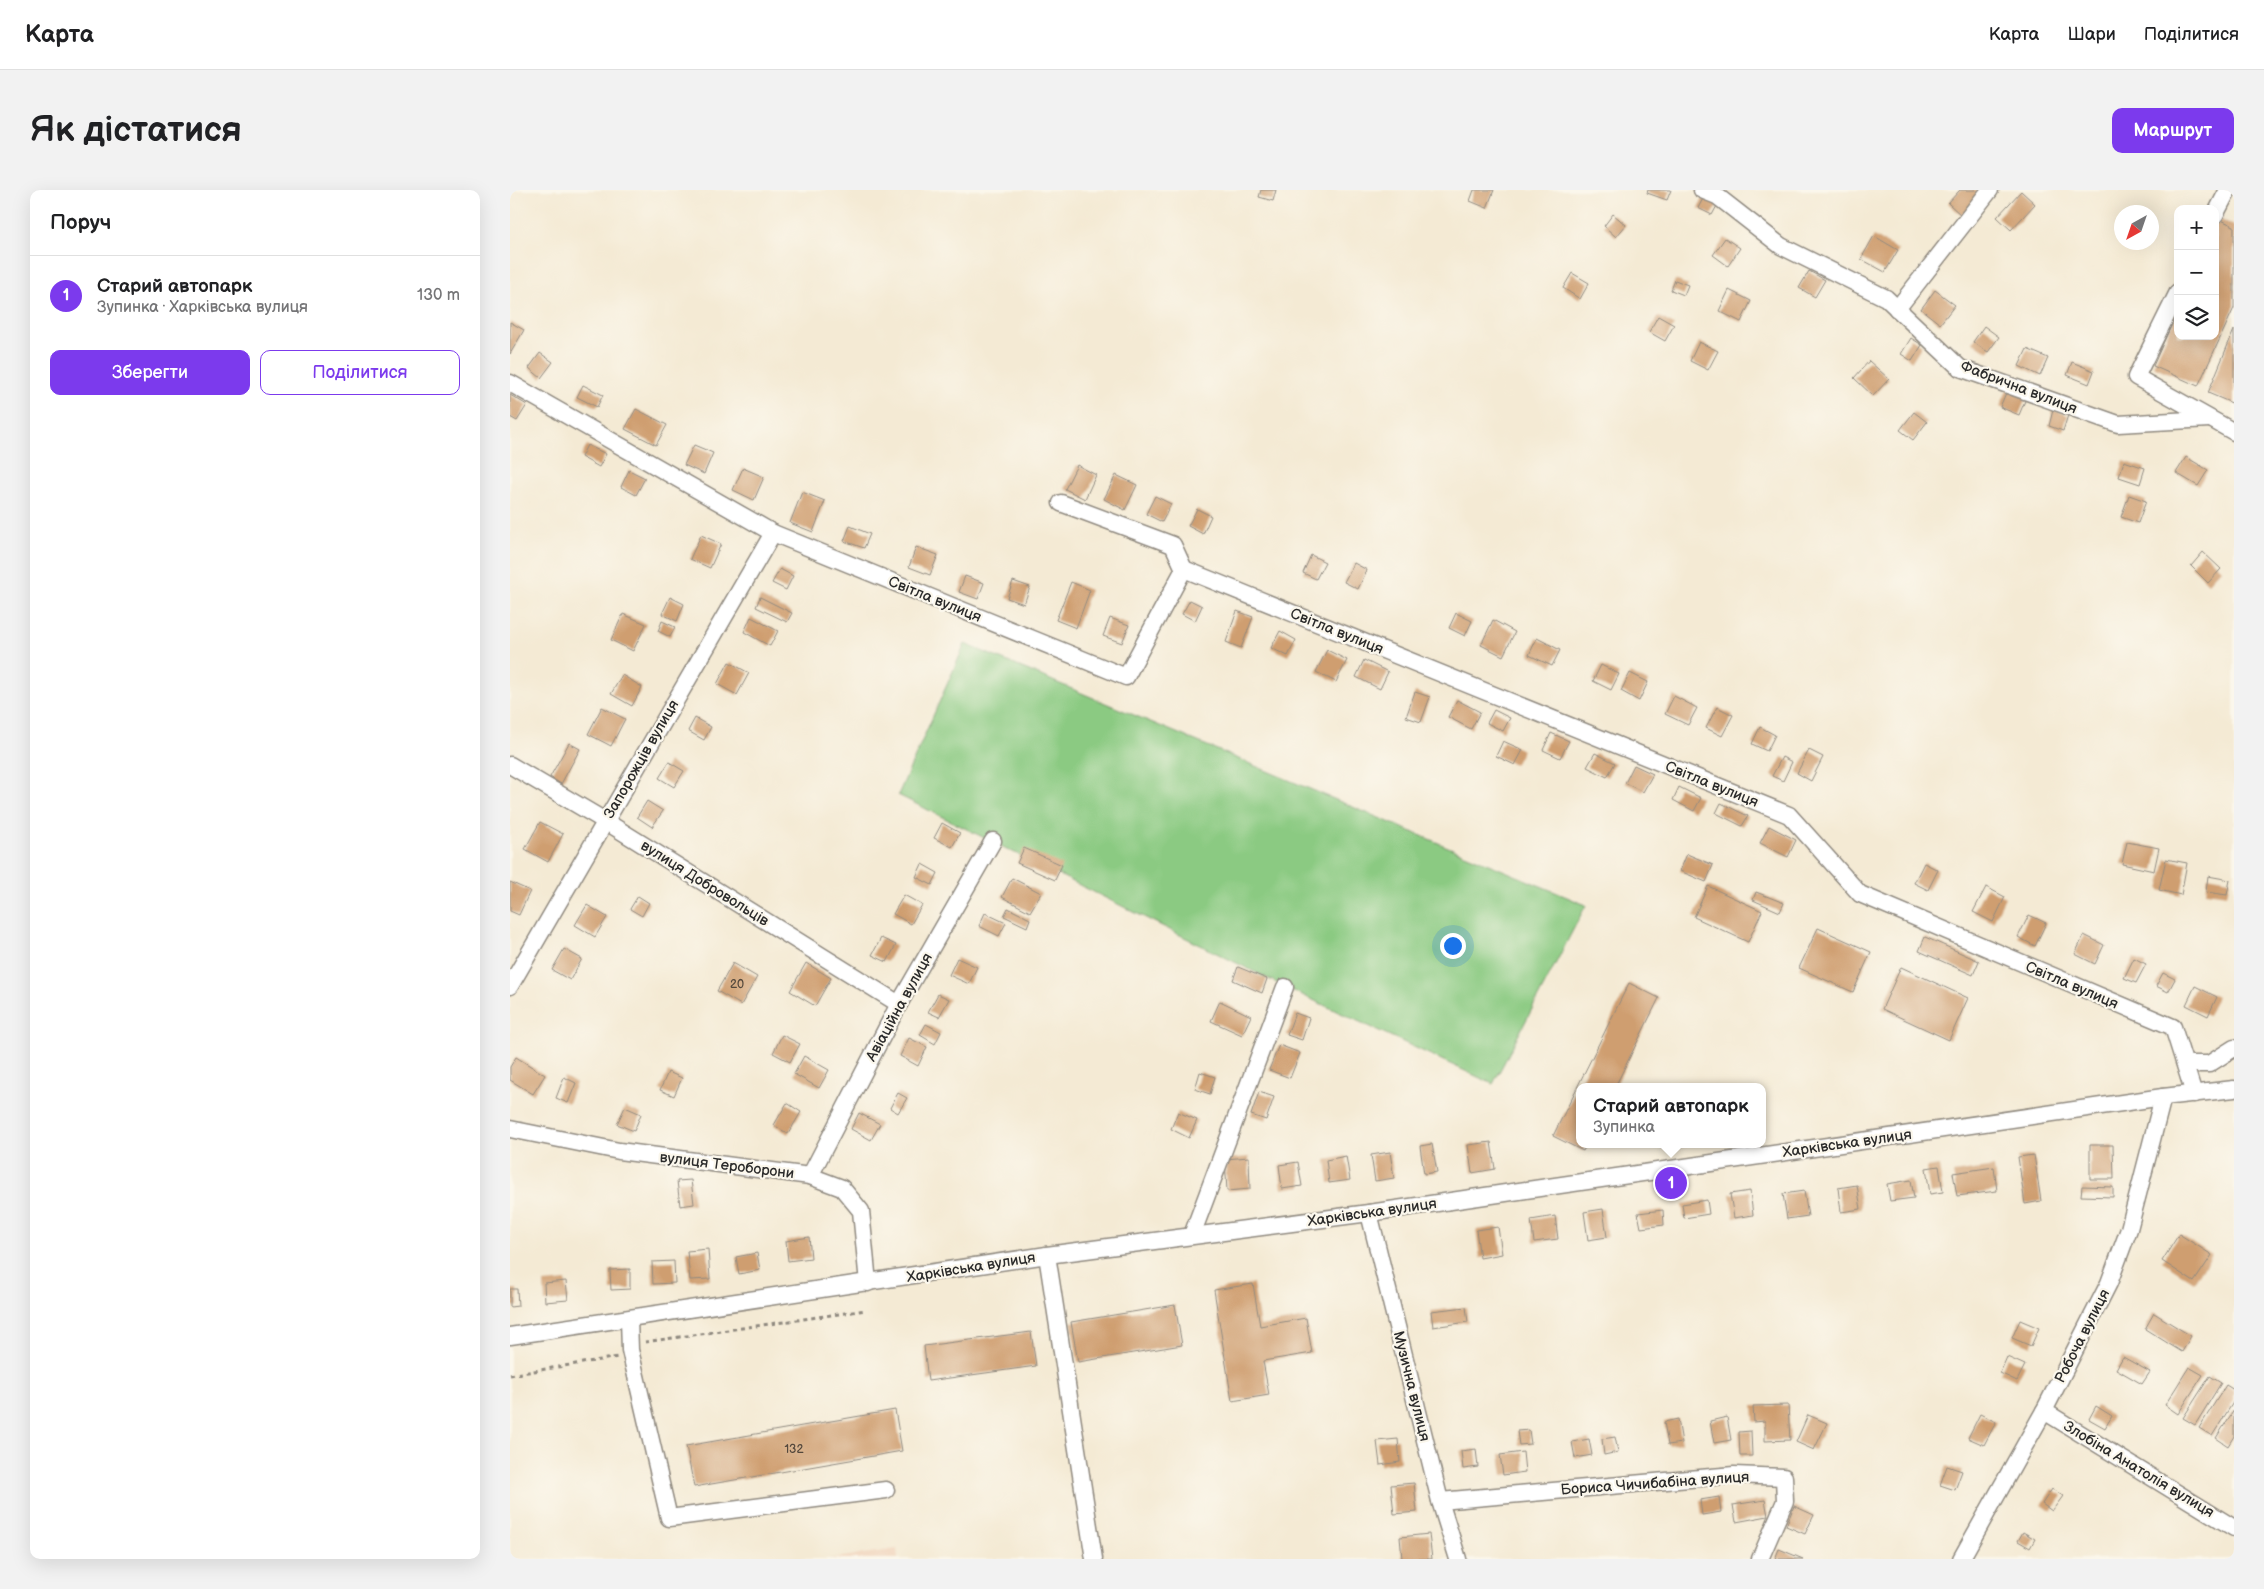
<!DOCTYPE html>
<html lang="uk">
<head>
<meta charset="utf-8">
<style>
	body { margin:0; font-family:"Balsamiq Sans",sans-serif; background:#f2f2f2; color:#202124 }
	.controls { position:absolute; right:15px; top:15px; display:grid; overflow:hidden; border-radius:10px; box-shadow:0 5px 20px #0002 }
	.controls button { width:45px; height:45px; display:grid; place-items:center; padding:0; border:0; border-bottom:1px solid #e0e0e0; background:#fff; color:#202124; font:25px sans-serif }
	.compass { position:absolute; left:1604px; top:15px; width:45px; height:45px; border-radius:50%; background:#fff; box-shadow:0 5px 20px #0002; rotate:220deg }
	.you { position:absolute; left:942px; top:755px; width:18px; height:18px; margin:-12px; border:4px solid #fff; border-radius:50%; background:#1a73e8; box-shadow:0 0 0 8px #1a73e833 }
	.badge { display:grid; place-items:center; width:32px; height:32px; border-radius:50%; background:#7c3aed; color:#fff; font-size:16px; font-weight:700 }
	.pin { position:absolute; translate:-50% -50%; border:2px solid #fff; box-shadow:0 1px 5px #0006 }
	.popup { position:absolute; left:1066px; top:893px; width:190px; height:65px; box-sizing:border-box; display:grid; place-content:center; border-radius:10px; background:#fff; filter:drop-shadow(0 1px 4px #0005); font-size:16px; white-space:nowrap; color:#757577 }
	.popup b { font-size:19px; color:#202124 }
	.popup::after { content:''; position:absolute; left:50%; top:100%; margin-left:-10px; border:10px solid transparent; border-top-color:#fff }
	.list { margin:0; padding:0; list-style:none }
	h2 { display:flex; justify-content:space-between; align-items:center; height:65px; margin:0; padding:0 20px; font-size:21px }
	h2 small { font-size:16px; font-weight:400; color:#757577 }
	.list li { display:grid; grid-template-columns:32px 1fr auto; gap:15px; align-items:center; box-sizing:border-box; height:80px; padding:0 20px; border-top:1px solid #e0e0e0 }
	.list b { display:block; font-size:19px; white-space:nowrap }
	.list p { margin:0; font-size:16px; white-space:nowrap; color:#757577 }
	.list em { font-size:16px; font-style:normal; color:#757577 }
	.actions { display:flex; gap:10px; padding:15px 20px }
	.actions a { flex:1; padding:11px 0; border:1px solid #7c3aed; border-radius:10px; text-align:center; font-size:18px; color:#7c3aed }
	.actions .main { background:#7c3aed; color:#fff }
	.icon { flex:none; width:28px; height:28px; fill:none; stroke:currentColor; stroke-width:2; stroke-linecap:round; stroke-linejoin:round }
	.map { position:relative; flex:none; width:1724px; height:1369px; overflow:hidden; border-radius:10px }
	header { display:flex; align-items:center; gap:30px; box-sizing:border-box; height:70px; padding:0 25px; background:#fff; border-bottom:1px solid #e0e0e0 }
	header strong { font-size:24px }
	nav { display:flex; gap:28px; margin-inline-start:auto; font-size:18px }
	.intro { display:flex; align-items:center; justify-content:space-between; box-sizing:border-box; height:120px; padding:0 30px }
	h1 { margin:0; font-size:35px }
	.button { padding:12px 22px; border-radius:10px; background:#7c3aed; color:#fff; font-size:18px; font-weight:700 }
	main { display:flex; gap:30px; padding:0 30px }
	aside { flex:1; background:#fff; border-radius:10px; box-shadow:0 5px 20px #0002 }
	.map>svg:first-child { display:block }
</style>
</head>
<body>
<header>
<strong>Карта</strong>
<nav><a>Карта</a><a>Шари</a><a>Поділитися</a></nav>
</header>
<div class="intro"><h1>Як дістатися</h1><a class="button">Маршрут</a></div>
<main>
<aside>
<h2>Поруч<small></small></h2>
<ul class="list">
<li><span class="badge">1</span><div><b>Старий автопарк</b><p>Зупинка · Харківська вулиця</p></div><em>130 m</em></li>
</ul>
<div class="actions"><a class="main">Зберегти</a><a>Поділитися</a></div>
</aside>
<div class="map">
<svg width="1724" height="1369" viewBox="0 0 1724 1369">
	<rect width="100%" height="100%" fill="#fbf7ec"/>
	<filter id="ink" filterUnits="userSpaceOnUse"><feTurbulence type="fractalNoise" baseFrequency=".02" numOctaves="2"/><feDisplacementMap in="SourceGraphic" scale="10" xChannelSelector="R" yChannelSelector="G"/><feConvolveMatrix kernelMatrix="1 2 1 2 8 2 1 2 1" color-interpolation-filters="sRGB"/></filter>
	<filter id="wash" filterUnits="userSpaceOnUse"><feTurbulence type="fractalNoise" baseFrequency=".0096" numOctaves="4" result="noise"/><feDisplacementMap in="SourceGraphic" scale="20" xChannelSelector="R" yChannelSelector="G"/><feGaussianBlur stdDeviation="1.12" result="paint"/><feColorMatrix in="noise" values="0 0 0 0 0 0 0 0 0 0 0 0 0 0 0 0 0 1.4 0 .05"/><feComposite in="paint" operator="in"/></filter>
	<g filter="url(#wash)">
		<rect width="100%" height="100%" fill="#f4ead4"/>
		<!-- built -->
		<polygon fill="#f1d5bd" points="387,1359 388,1369 319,1369"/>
		<!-- green -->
		<polygon fill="#8bca82" stroke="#5b7a56" points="455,454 1076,715 983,894 775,797 388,605"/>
		<g id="blocks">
			<!-- building -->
			<g fill="#cf9e70">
				<polygon points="751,0 766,0 763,11 749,7"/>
				<polygon points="964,0 984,0 977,18 960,11"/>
				<polygon points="1138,0 1161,0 1157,10 1137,3"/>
				<polygon points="1450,0 1465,0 1471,5 1452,26 1438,13"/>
				<polygon points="1511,1 1525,14 1501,40 1487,27"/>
				<polygon points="1195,5 1209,12 1202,25 1188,18"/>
				<polygon points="1103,24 1116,35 1106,47 1094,36"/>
				<polygon points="1709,29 1724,36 1724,118 1688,196 1643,176 1668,120 1668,146 1705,146 1705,37"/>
				<polygon points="1364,46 1388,60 1375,82 1351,69"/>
				<polygon points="1215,48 1230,58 1218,76 1203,65"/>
				<polygon points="1299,81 1315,90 1305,107 1289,98"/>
				<polygon points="1062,83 1079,93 1070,109 1053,98"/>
				<polygon points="1165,90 1178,95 1174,105 1161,100"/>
				<polygon points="1219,100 1241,111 1231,132 1209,121"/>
				<polygon points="1425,100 1445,115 1430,134 1411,119"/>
				<polygon points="1148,126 1164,135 1155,151 1139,142"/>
				<polygon points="0,132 14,140 0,164"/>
				<polygon points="1474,136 1489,147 1478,162 1463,152"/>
				<polygon points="1724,140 1724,214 1698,203"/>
				<polygon points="1401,148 1412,155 1402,171 1391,164"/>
				<polygon points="1189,152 1208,161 1198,180 1180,171"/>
				<polygon points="1517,159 1538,168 1530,186 1509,176"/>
				<polygon points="30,163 43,172 31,188 19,178"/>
				<polygon points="1359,171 1379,189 1363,206 1344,188"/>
				<polygon points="1562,172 1584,181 1579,194 1557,185"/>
				<polygon points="73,195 93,205 87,217 67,207"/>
				<polygon points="1498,198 1517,206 1509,225 1490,217"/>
				<polygon points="0,205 17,215 7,231 0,227"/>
				<polygon points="126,219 157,235 146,255 115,239"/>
				<polygon points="1543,220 1558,225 1553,241 1539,236"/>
				<polygon points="1404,222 1417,232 1403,250 1390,240"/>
				<polygon points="77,255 96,264 89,277 71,267"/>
				<polygon points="184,255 203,263 194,284 174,275"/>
				<polygon points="1676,267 1698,280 1688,296 1666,283"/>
				<polygon points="1614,271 1635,278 1630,294 1609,287"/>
				<polygon points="567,275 586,285 575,309 555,299"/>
				<polygon points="233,278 254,287 244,310 223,300"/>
				<polygon points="119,280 135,288 126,305 111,297"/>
				<polygon points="606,285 627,295 615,320 594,309"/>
				<polygon points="292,302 315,311 303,342 280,333"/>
				<polygon points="1619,305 1636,311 1628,333 1611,327"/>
				<polygon points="645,306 661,314 652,332 636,324"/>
				<polygon points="687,319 701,326 693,344 678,336"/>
				<polygon points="340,336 360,344 354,358 334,351"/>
				<polygon points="191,345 211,354 200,378 180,369"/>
				<polygon points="406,357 428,365 420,385 399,377"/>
				<polygon points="1693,362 1711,379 1698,393 1681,376"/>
				<polygon points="801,365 815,372 806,389 793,383"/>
				<polygon points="844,373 857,380 848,399 834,392"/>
				<polygon points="270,379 283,386 276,400 262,393"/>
				<polygon points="455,386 474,393 468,409 449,402"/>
				<polygon points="503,391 520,397 514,414 497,408"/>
				<polygon points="561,392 580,400 566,438 546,430"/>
				<polygon points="160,407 174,414 167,431 152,424"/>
				<polygon points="250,407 282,423 277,432 246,417"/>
				<polygon points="680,410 692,416 685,431 672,424"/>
				<polygon points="727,421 743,427 731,458 716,452"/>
				<polygon points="946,423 962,431 955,446 939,438"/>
				<polygon points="113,424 136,434 123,461 101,450"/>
				<polygon points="241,427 268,441 260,456 234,442"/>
				<polygon points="600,428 619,435 612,453 593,446"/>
				<polygon points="983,430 1005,442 993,466 971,455"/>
				<polygon points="152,431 165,437 160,447 148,441"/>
				<polygon points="770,441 786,450 778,466 761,458"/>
				<polygon points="1027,448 1050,460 1042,476 1019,465"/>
				<polygon points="817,460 837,470 826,492 806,482"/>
				<polygon points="854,470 878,482 870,499 846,487"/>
				<polygon points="219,472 239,483 227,505 207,494"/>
				<polygon points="1091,475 1109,484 1101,500 1083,491"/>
				<polygon points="1120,483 1138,492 1129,511 1111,501"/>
				<polygon points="112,485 132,497 122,516 101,504"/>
				<polygon points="905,502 920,507 911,532 896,527"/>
				<polygon points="1164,506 1187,518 1178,535 1155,524"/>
				<polygon points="947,510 970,522 961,539 938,527"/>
				<polygon points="92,517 115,529 101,556 78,544"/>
				<polygon points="1207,517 1223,525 1212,546 1196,538"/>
				<polygon points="984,520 1000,528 993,541 977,533"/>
				<polygon points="185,528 201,537 194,550 178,541"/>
				<polygon points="1250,537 1265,545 1257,561 1242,554"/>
				<polygon points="1041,543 1059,551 1050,568 1033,560"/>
				<polygon points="993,551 1013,560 1005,575 986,566"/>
				<polygon points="59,553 70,559 51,594 40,587"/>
				<polygon points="1299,560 1313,567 1301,591 1287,583"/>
				<polygon points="1085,563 1105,573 1097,587 1077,577"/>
				<polygon points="1272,567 1282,572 1273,591 1262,586"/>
				<polygon points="159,572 174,581 164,597 149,588"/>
				<polygon points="1124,575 1143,584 1133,602 1115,593"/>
				<polygon points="1169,597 1191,608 1184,621 1163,610"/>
				<polygon points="137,611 153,621 142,637 127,627"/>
				<polygon points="1211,613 1238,626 1232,636 1206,623"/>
				<polygon points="30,632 53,644 38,672 15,659"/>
				<polygon points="432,633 450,643 442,657 424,648"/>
				<polygon points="1259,636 1286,650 1278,667 1250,653"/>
				<polygon points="1617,652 1649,658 1644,681 1612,674"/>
				<polygon points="514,658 552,675 545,690 507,673"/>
				<polygon points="1177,664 1203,675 1196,692 1170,681"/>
				<polygon points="1656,669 1677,673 1671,705 1649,700"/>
				<polygon points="1414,673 1428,680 1418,700 1404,693"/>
				<polygon points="412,674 428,683 422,695 406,687"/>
				<polygon points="1698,686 1720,690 1717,705 1696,702"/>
				<polygon points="502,688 531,703 520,722 492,707"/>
				<polygon points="0,692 20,701 9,725 0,721"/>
				<polygon points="1198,696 1252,721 1238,752 1184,727"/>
				<polygon points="1476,697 1495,707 1483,732 1463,722"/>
				<polygon points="1246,702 1274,713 1270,722 1243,710"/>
				<polygon points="394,705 412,715 401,734 383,724"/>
				<polygon points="128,706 139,713 132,726 120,719"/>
				<polygon points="77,715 97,727 85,747 65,735"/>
				<polygon points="498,718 520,729 517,737 494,726"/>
				<polygon points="475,723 496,733 489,746 469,736"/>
				<polygon points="1519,725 1536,733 1525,756 1508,747"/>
				<polygon points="1308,738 1361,762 1343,802 1289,778"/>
				<polygon points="1574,745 1594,755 1585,774 1565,764"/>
				<polygon points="1415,747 1469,771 1463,785 1409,761"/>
				<polygon points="371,748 386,755 377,772 362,765"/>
				<polygon points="54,759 72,769 60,790 42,780"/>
				<polygon points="447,768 467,777 459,794 439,785"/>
				<polygon points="1624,768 1636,774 1626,793 1614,788"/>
				<polygon points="223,773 247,787 231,815 207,801"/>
				<polygon points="296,773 321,788 305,816 280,801"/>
				<polygon points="728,777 757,789 752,803 723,790"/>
				<polygon points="1391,777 1458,808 1439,850 1372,819"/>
				<polygon points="1653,783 1665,789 1658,802 1646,796"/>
				<polygon points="1119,793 1149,808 1105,897 1070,897 1070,954 1077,954 1073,961 1043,946"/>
				<polygon points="1685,796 1707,807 1698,826 1676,815"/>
				<polygon points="428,804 439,809 429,827 418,822"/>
				<polygon points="710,811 741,826 732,845 701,831"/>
				<polygon points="785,823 799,828 792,850 777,845"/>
				<polygon points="416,834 431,842 425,854 410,845"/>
				<polygon points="272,845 290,854 280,872 263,863"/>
				<polygon points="399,848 417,857 408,876 390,866"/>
				<polygon points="769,855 790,863 780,888 759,880"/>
				<polygon points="294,866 319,880 309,898 284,884"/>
				<polygon points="6,867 35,885 23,904 0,890 0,877"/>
				<polygon points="158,882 172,888 164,906 150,900"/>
				<polygon points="690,882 705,887 700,904 685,899"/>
				<polygon points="54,887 66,893 58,913 46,908"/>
				<polygon points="749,902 764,907 756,930 741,925"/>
				<polygon points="388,903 397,908 388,923 380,918"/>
				<polygon points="277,913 291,922 278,944 264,935"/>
				<polygon points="115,917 131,924 124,941 107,934"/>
				<polygon points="668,922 687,930 679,948 661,939"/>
				<polygon points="349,923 370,934 361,950 341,939"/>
				<polygon points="981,952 985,979 962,983 958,955"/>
				<polygon points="922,954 927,982 914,984 910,956"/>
				<polygon points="1580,955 1603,955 1604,989 1580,989"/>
				<polygon points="880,962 884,988 865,991 861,965"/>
				<polygon points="1524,965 1531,1011 1515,1014 1508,967"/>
				<polygon points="836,966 840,990 819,993 816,970"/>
				<polygon points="739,967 740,999 717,1001 715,969"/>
				<polygon points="788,972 792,996 772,999 769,975"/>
				<polygon points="1429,976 1433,1002 1420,1004 1416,978"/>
				<polygon points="1484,977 1487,1001 1447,1006 1443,983"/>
				<polygon points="181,990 184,1014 170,1016 167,991"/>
				<polygon points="1401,990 1404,1008 1380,1011 1377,994"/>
				<polygon points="1347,995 1351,1019 1331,1022 1328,998"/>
				<polygon points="1572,996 1603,997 1603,1007 1571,1006"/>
				<polygon points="1240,1001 1243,1025 1224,1028 1220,1004"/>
				<polygon points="1294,1001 1298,1026 1277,1029 1273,1004"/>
				<polygon points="1197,1010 1199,1024 1174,1028 1172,1014"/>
				<polygon points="1093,1019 1097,1047 1078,1050 1074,1022"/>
				<polygon points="1153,1020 1154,1035 1131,1038 1128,1023"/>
				<polygon points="1045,1026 1048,1049 1024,1052 1021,1030"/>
				<polygon points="988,1037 992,1064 970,1068 966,1040"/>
				<polygon points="1669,1044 1702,1065 1684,1092 1652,1071"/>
				<polygon points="299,1047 301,1068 278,1071 276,1051"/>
				<polygon points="198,1059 200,1089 180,1090 177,1061"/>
				<polygon points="247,1063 250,1080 229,1084 226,1067"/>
				<polygon points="164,1071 165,1093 143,1094 142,1072"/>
				<polygon points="120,1079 120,1099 101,1100 100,1080"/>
				<polygon points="56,1091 58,1110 35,1112 34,1093"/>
				<polygon points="743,1094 750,1136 796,1128 802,1163 753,1171 759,1205 722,1211 704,1100"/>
				<polygon points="0,1099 7,1099 8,1116 0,1117"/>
				<polygon points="665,1115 672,1155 568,1172 561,1132"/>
				<polygon points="956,1117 958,1132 923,1137 921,1121"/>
				<polygon points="1644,1123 1681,1146 1672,1162 1635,1139"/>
				<polygon points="1510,1130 1529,1138 1521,1156 1502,1148"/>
				<polygon points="521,1142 526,1176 418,1191 414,1156"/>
				<polygon points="1497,1167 1515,1175 1507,1191 1490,1183"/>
				<polygon points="1613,1167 1640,1182 1632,1194 1606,1179"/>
				<polygon points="1679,1177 1693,1185 1668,1224 1655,1215"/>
				<polygon points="1700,1186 1711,1193 1685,1235 1673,1228"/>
				<polygon points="1716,1195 1724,1200 1724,1211 1702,1246 1689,1238"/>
				<polygon points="1278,1215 1280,1250 1255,1251 1255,1231 1244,1232 1243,1216"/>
				<polygon points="1586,1216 1602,1226 1595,1238 1579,1229"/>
				<polygon points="385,1220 392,1261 184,1297 176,1256"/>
				<polygon points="1724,1220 1724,1246 1718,1256 1706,1248"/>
				<polygon points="1470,1224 1486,1232 1474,1255 1458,1248"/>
				<polygon points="1298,1225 1317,1233 1304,1260 1286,1252"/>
				<polygon points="1217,1227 1221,1250 1204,1253 1200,1231"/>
				<polygon points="1168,1229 1172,1253 1158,1255 1154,1232"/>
				<polygon points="1019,1240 1021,1254 1009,1255 1007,1241"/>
				<polygon points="1241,1241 1242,1266 1230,1266 1229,1242"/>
				<polygon points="1105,1247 1108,1262 1094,1265 1092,1249"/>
				<polygon points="888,1249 890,1272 870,1275 867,1251"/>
				<polygon points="1079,1249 1082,1265 1065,1268 1062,1252"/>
				<polygon points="966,1259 968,1277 953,1279 951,1261"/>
				<polygon points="1013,1262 1015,1282 993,1285 990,1265"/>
				<polygon points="1437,1276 1452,1281 1445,1300 1430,1295"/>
				<polygon points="904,1293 907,1322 884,1324 881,1295"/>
				<polygon points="1542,1299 1553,1306 1542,1321 1532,1314"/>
				<polygon points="1209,1307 1211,1322 1192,1325 1190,1310"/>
				<polygon points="1255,1310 1258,1326 1226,1332 1223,1315"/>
				<polygon points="1284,1316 1304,1325 1295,1344 1276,1336"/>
				<polygon points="1513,1342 1525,1349 1520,1358 1508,1351"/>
				<polygon points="919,1344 922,1369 892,1369 890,1347"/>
				<polygon points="1269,1359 1293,1369 1265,1369"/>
			</g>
		</g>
	</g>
	<g filter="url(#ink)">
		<use href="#blocks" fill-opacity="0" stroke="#908a80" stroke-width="1"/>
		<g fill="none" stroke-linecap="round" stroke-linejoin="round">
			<defs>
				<g id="minor">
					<polyline points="1192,0 1207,6 1271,56 1376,108 1450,178 1608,234 1699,229"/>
					<polyline points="1705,25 1718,0"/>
					<polyline points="1668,102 1626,187 1724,242"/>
					<polyline points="1387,119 1480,0"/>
					<polyline points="0,193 263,343 616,487 674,379 1279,625 1350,704 1663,837 1684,904"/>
					<polyline points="551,313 663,355 674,379"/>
					<polyline points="0,575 95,631 389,814"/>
					<polyline points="0,796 263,343"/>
					<polyline points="1675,874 1699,874 1724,858"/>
					<polyline points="0,939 109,961 300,986 332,998 351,1021 358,1093"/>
					<polyline points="300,986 389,814 483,651"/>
					<polyline points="859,1023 930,1311 948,1369"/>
					<polyline points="682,1045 775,797"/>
					<polyline points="537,1065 584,1369"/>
					<polyline points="119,1129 120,1160 159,1328 376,1300"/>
					<polyline points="0,1146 537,1065 859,1023 1653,907 1724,899"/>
					<polyline points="1534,1221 1724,1338"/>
					<polyline points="930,1311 1224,1285 1274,1287 1275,1311 1250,1369"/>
					<polyline points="1451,1369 1534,1221 1599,1093 1619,1039 1653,907"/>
				</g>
			</defs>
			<!-- minor casing -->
			<use href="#minor" stroke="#908a80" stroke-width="19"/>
			<!-- path -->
			<g stroke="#908a80" stroke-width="3" stroke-dasharray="4 4" stroke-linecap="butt">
				<polyline points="135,1152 356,1120"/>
				<polyline points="0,1185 108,1167"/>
			</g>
			<!-- minor -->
			<use href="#minor" stroke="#fff" stroke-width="16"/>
		</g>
	</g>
	<g text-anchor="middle" stroke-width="4.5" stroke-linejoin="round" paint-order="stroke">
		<!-- number labels -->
		<g font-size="12" fill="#54483c">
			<text x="227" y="798">20</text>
			<text x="284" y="1263">132</text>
		</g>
		<!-- street labels -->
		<g font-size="15" fill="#2b2b2b" stroke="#fbf7ec">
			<text transform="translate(1509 197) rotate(21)" y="5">Фабрична вулиця</text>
			<text transform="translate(425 409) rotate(22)" y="5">Світла вулиця</text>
			<text transform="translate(827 441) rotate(22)" y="5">Світла вулиця</text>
			<text transform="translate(131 569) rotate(-60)" y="5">Запорожців вулиця</text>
			<text transform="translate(1202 594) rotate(22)" y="5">Світла вулиця</text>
			<text transform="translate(195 693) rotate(32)" y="5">вулиця Добровольців</text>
			<text transform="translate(1562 795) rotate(23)" y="5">Світла вулиця</text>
			<text transform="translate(389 817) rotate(-61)" y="5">Авіаційна вулиця</text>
			<text transform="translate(1337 953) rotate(-8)" y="5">Харківська вулиця</text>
			<text transform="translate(217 975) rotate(7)" y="5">вулиця Тероборони</text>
			<text transform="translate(862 1022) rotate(-8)" y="5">Харківська вулиця</text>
			<text transform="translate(461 1077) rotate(-9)" y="5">Харківська вулиця</text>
			<text transform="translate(1572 1146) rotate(-63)" y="5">Робоча вулиця</text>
			<text transform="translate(902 1196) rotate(76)" y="5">Музична вулиця</text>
			<text transform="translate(1629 1279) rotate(31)" y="5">Злобіна Анатолія вулиця</text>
			<text transform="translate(1145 1293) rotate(-4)" y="5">Бориса Чичибабіна вулиця</text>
		</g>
	</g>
</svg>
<div class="controls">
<button>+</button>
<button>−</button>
<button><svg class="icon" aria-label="layers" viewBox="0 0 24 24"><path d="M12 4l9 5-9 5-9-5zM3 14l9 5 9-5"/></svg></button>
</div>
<svg class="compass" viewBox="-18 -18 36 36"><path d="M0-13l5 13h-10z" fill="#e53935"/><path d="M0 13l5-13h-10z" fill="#757577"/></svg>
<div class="you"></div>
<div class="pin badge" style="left:1161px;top:993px">1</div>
<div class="popup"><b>Старий автопарк</b>Зупинка</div>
</div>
</main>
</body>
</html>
